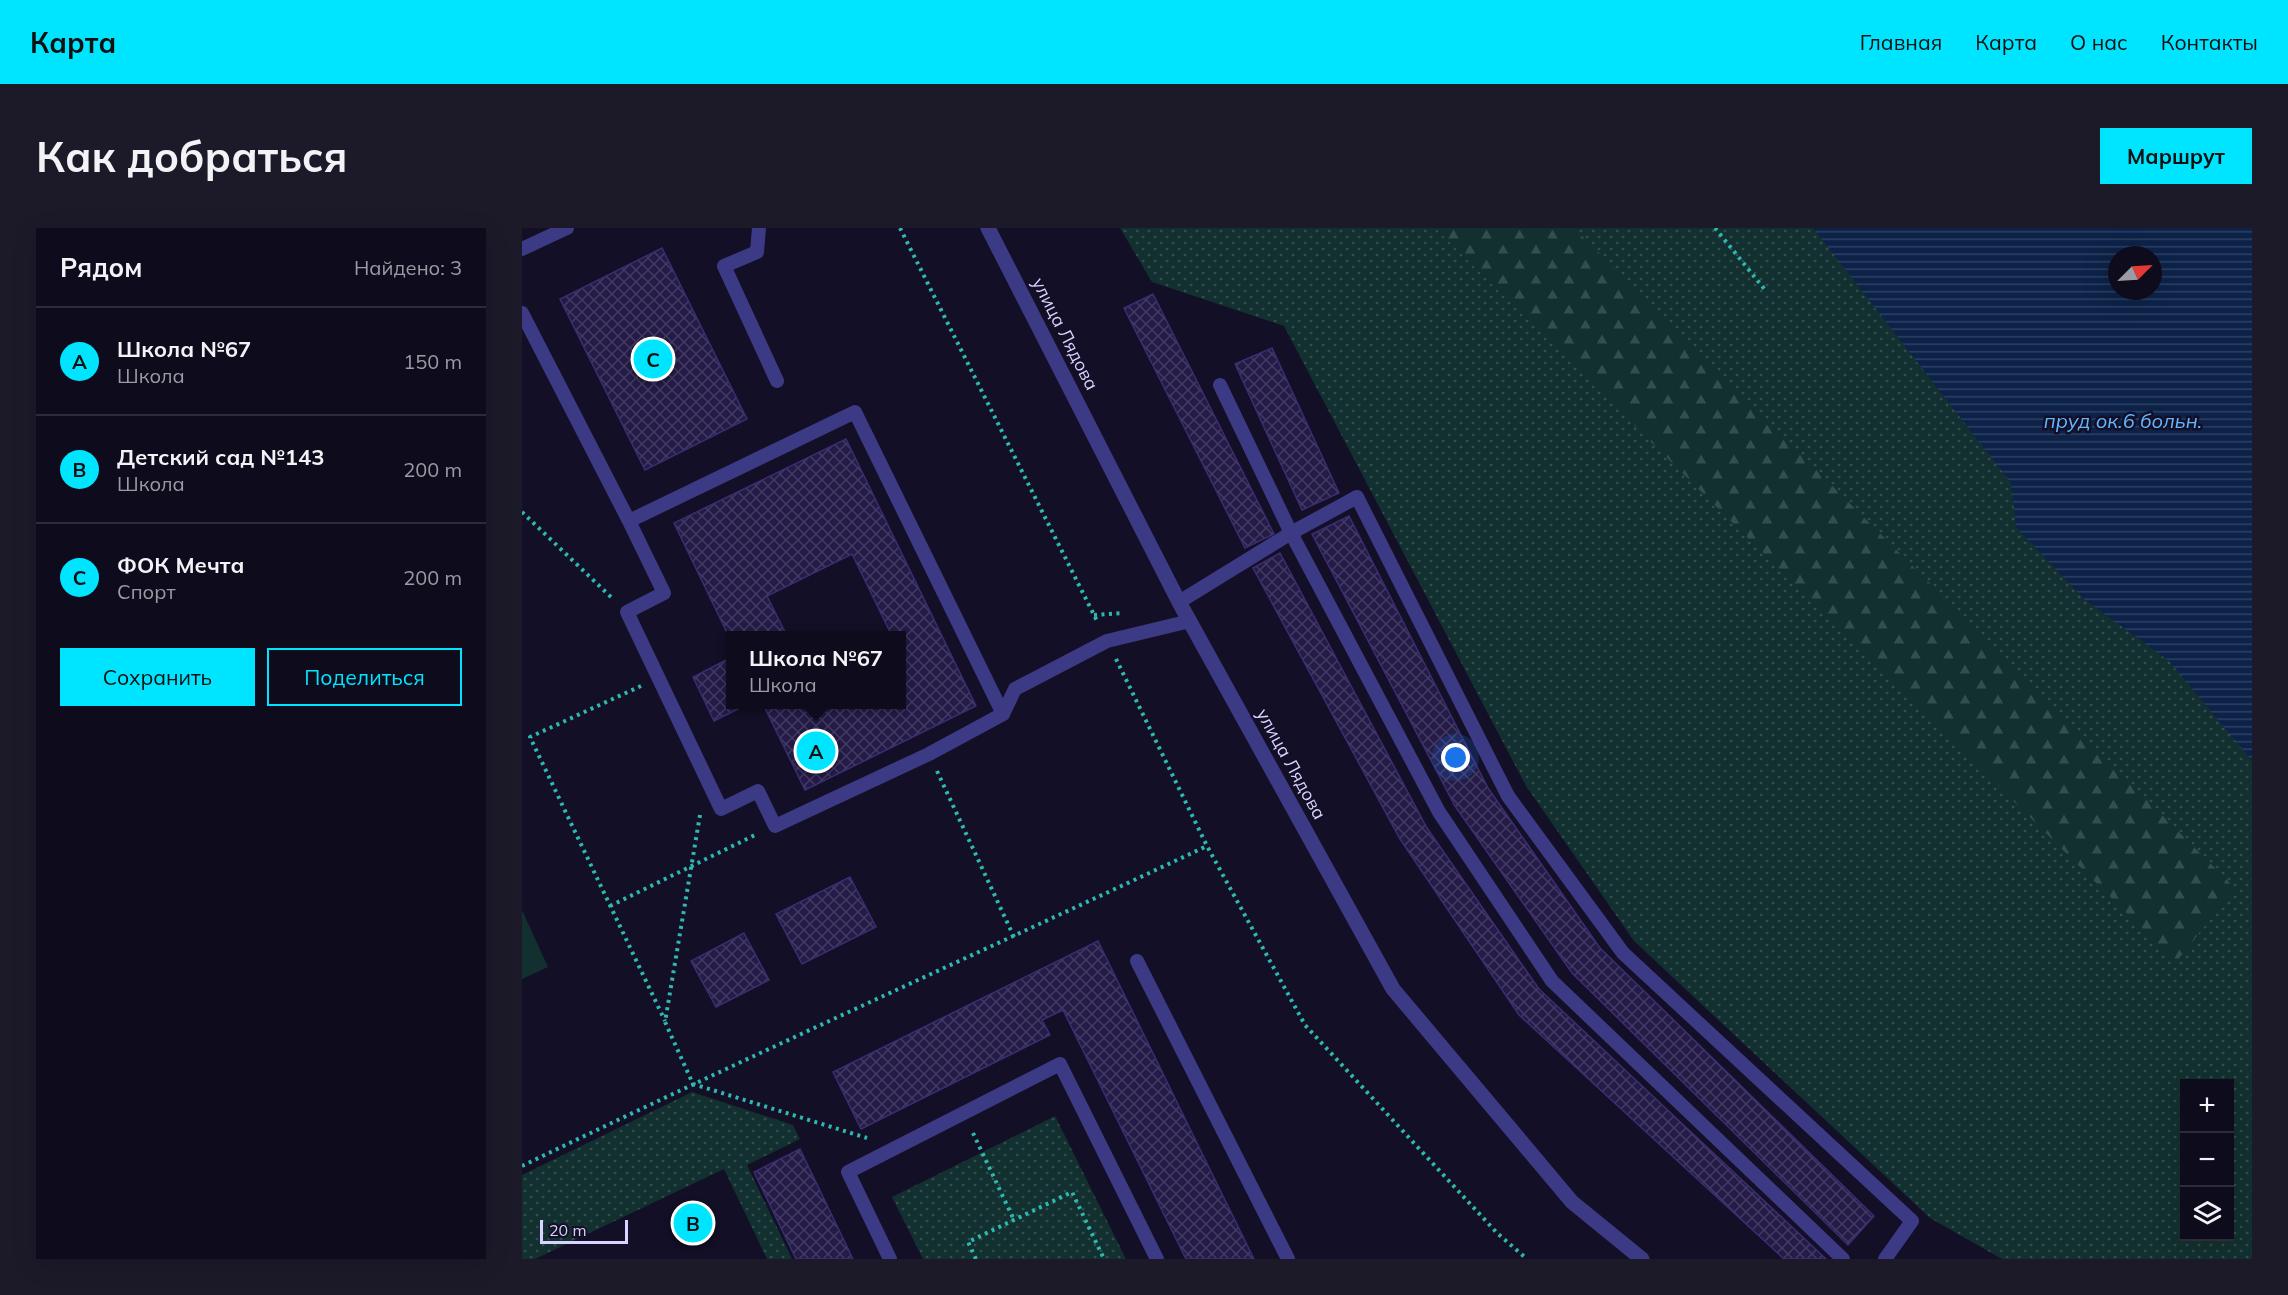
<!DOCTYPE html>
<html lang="ru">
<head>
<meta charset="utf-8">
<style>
	body { margin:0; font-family:Mulish,sans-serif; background:#1c1929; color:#f1f3f6 }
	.controls { position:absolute; right:18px; bottom:18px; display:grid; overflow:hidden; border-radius:0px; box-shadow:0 6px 24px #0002 }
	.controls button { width:54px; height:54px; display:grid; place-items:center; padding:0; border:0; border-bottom:2px solid #2e2b3b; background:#0e0b1c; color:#f1f3f6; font:30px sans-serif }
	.compass { position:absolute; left:1586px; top:18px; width:54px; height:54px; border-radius:50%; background:#0e0b1c; box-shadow:0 6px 24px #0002; rotate:66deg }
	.scale { position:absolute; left:18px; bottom:15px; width:88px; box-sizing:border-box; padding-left:6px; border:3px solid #d9d4ff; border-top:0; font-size:16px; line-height:21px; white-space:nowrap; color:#d9d4ff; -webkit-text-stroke:4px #130f26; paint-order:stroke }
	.you { position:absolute; left:934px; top:530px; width:21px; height:21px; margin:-15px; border:4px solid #fff; border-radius:50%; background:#1a73e8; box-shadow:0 0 0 9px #1a73e833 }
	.badge { display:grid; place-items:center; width:39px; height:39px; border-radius:50%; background:#00e5ff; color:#111; font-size:20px; font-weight:700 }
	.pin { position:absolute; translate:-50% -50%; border:3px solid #fff; box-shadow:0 2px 6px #0006 }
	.popup { position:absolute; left:204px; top:403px; width:180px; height:78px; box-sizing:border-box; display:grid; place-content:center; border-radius:0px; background:#0e0b1c; filter:drop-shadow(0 2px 4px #0005); font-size:20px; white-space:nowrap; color:#9b9ba3 }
	.popup b { font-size:22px; color:#f1f3f6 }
	.popup::after { content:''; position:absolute; left:50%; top:100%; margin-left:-12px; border:12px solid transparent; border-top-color:#0e0b1c }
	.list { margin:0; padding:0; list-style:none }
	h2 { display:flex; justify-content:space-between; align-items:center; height:78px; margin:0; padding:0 24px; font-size:26px }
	h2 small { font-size:20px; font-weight:400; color:#9b9ba3 }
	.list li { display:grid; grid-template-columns:39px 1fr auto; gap:18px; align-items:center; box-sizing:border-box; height:108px; padding:0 24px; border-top:2px solid #2e2b3b }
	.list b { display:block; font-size:22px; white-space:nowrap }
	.list p { margin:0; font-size:20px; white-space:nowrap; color:#9b9ba3 }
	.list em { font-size:20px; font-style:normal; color:#9b9ba3 }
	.actions { display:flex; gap:12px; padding:18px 24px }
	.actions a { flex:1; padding:14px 0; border:2px solid #00e5ff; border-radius:0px; text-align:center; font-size:21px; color:#00e5ff }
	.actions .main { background:#00e5ff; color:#111 }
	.icon { flex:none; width:33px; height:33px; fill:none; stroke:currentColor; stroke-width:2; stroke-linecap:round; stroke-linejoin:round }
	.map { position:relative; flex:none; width:1730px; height:1031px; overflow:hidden; border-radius:0px }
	header { display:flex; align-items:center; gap:36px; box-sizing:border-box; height:84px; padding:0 30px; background:#00e5ff; color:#111 }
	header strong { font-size:28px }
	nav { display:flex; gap:33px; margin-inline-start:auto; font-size:21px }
	.intro { display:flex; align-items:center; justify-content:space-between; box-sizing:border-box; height:144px; padding:0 36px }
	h1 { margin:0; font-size:42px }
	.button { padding:15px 27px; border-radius:0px; background:#00e5ff; color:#111; font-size:21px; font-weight:700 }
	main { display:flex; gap:36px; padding:0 36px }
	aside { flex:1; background:#0e0b1c; border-radius:0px; box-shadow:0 6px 24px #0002 }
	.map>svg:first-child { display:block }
</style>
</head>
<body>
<header>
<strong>Карта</strong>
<nav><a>Главная</a><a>Карта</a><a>О нас</a><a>Контакты</a></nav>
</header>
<div class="intro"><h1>Как добраться</h1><a class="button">Маршрут</a></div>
<main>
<aside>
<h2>Рядом<small>Найдено: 3</small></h2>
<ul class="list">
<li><span class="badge">A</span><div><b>Школа №67</b><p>Школа</p></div><em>150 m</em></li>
<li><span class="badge">B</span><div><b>Детский сад №143</b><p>Школа</p></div><em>200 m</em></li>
<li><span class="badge">C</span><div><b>ФОК Мечта</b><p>Спорт</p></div><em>200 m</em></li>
</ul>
<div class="actions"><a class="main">Сохранить</a><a>Поделиться</a></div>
</aside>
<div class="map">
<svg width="1730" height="1031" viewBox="0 0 1730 1031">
	<defs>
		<pattern id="grass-dots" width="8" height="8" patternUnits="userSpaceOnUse" patternTransform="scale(1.5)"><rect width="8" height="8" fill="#12302f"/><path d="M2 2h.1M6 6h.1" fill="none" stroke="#344d4e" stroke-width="1.8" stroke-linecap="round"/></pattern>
		<pattern id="forest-firs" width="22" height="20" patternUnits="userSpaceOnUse" patternTransform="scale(1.5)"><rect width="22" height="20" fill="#12302f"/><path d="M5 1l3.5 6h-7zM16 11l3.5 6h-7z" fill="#344d4e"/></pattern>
		<pattern id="water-rules" width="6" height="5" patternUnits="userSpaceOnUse" patternTransform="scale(1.5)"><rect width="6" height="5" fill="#0c2248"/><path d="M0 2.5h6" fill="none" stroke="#2f4163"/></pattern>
		<pattern id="building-cross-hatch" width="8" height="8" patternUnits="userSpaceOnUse" patternTransform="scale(1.5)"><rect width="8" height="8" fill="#241b47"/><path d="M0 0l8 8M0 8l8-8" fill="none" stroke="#433b63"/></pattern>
	</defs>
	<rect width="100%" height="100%" fill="#130f26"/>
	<!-- grass -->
	<g fill="url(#grass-dots)" fill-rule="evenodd">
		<path d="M598 0H1730V1031H1480L1408 990 1112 713 1004 558 762 98 630 54ZM1595 27H1631V63H1595ZM1662 856H1708V1008H1662Z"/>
		<polygon points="170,864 271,897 278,911 225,937 270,1031 245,1031 202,941 13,1031 0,1031 0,947"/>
		<polygon points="533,888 604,1031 401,1031 370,969"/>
	</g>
	<!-- forest -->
	<polygon fill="url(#forest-firs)" points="913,0 1052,0 1713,660 1654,734"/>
	<!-- garden -->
	<polygon fill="#12302f" points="0,682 26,739 0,751"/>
	<!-- water -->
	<path fill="url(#water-rules)" fill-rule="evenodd" d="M1291 0H1730V533L1647 433 1562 371 1494 299 1489 255ZM1595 27H1631V63H1595Z"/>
	<!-- building -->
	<g fill="url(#building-cross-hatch)" stroke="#3b2d73" stroke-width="1.5">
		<polygon points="140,20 225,191 123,242 38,71"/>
		<polygon points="631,66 752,306 723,320 602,80"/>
		<polygon points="750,120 817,265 780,282 713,136"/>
		<polygon points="324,211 454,478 283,562 241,476 380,476 380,438 384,436 380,427 380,408 370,408 330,326 245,368 265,408 208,408 208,411 152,295"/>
		<polygon points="827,288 966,560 1078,720 1352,988 1326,1017 1050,745 933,578 790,306"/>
		<polygon points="758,325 905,600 1017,761 1304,1031 1262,1031 997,787 878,611 731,340"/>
		<polygon points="208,430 208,476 226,476 192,493 171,449"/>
		<polygon points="328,649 354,699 280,736 254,686"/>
		<polygon points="222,705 247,752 194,779 169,733"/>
		<polygon points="576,713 673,911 732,1031 664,1031 541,782 520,792 528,807 339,901 311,844"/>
		<polygon points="278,921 304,975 331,1031 274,1031 232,944"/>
	</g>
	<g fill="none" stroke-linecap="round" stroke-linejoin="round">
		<!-- path -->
		<g stroke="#2fb8b0" stroke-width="4" stroke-dasharray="3 4.5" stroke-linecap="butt">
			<polyline points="378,0 576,395"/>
			<polyline points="1193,0 1244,63"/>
			<polyline points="0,284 90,370"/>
			<polyline points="572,387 601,385"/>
			<polyline points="594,431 685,618 783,797 975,1005 1005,1031"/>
			<polyline points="119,458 8,509 143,793"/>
			<polyline points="415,543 492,709"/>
			<polyline points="178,587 143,794 171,856 345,910"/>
			<polyline points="88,678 233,607"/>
			<polyline points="451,905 492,992"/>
			<path d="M0 938C227 828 457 725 685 618"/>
			<polyline points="454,1031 446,1014 550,964 582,1031"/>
		</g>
		<!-- service -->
		<g stroke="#3d3a85" stroke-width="14">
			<polyline points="237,0 235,24 202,38 255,153"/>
			<polyline points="0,21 45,0"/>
			<polyline points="0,85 107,293 142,365 105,384 199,581 236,563 253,598 407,526 481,486 333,184 107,293"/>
			<polyline points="698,157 769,305 917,584 1030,753 1321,1031"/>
			<polyline points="657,374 769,305 835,269 986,568 1101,725 1390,993 1363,1031"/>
			<polyline points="481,486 493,461 585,413 668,393"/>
			<polyline points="615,733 766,1031"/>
			<polyline points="368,1031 326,944 538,836 635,1031"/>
		</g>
		<!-- minor -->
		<polyline stroke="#3d3a85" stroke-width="15" points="466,0 657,374 871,761 1050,974 1120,1031"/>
	</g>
	<g text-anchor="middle" stroke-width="5" stroke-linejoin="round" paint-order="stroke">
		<!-- street labels -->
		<g font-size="18" fill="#d9d4ff" stroke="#130f26">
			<text transform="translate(543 106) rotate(63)" y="6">улица Лядова</text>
			<text transform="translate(769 536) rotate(61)" y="6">улица Лядова</text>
		</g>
		<!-- water labels -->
		<g font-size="20" font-style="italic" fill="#62b6ff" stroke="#130f26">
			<text x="1601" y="200">пруд ок.6 больн.</text>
		</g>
	</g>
</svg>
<div class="controls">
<button>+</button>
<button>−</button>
<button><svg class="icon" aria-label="layers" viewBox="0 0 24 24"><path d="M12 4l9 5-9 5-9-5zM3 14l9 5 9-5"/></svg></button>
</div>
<svg class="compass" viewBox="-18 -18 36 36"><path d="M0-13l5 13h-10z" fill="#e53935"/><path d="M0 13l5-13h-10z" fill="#9b9ba3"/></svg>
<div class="scale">20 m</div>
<div class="you"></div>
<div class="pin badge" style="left:294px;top:523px">A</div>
<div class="popup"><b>Школа №67</b>Школа</div>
<div class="pin badge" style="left:171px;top:995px">B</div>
<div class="pin badge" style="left:131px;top:131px">C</div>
</div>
</main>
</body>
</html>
